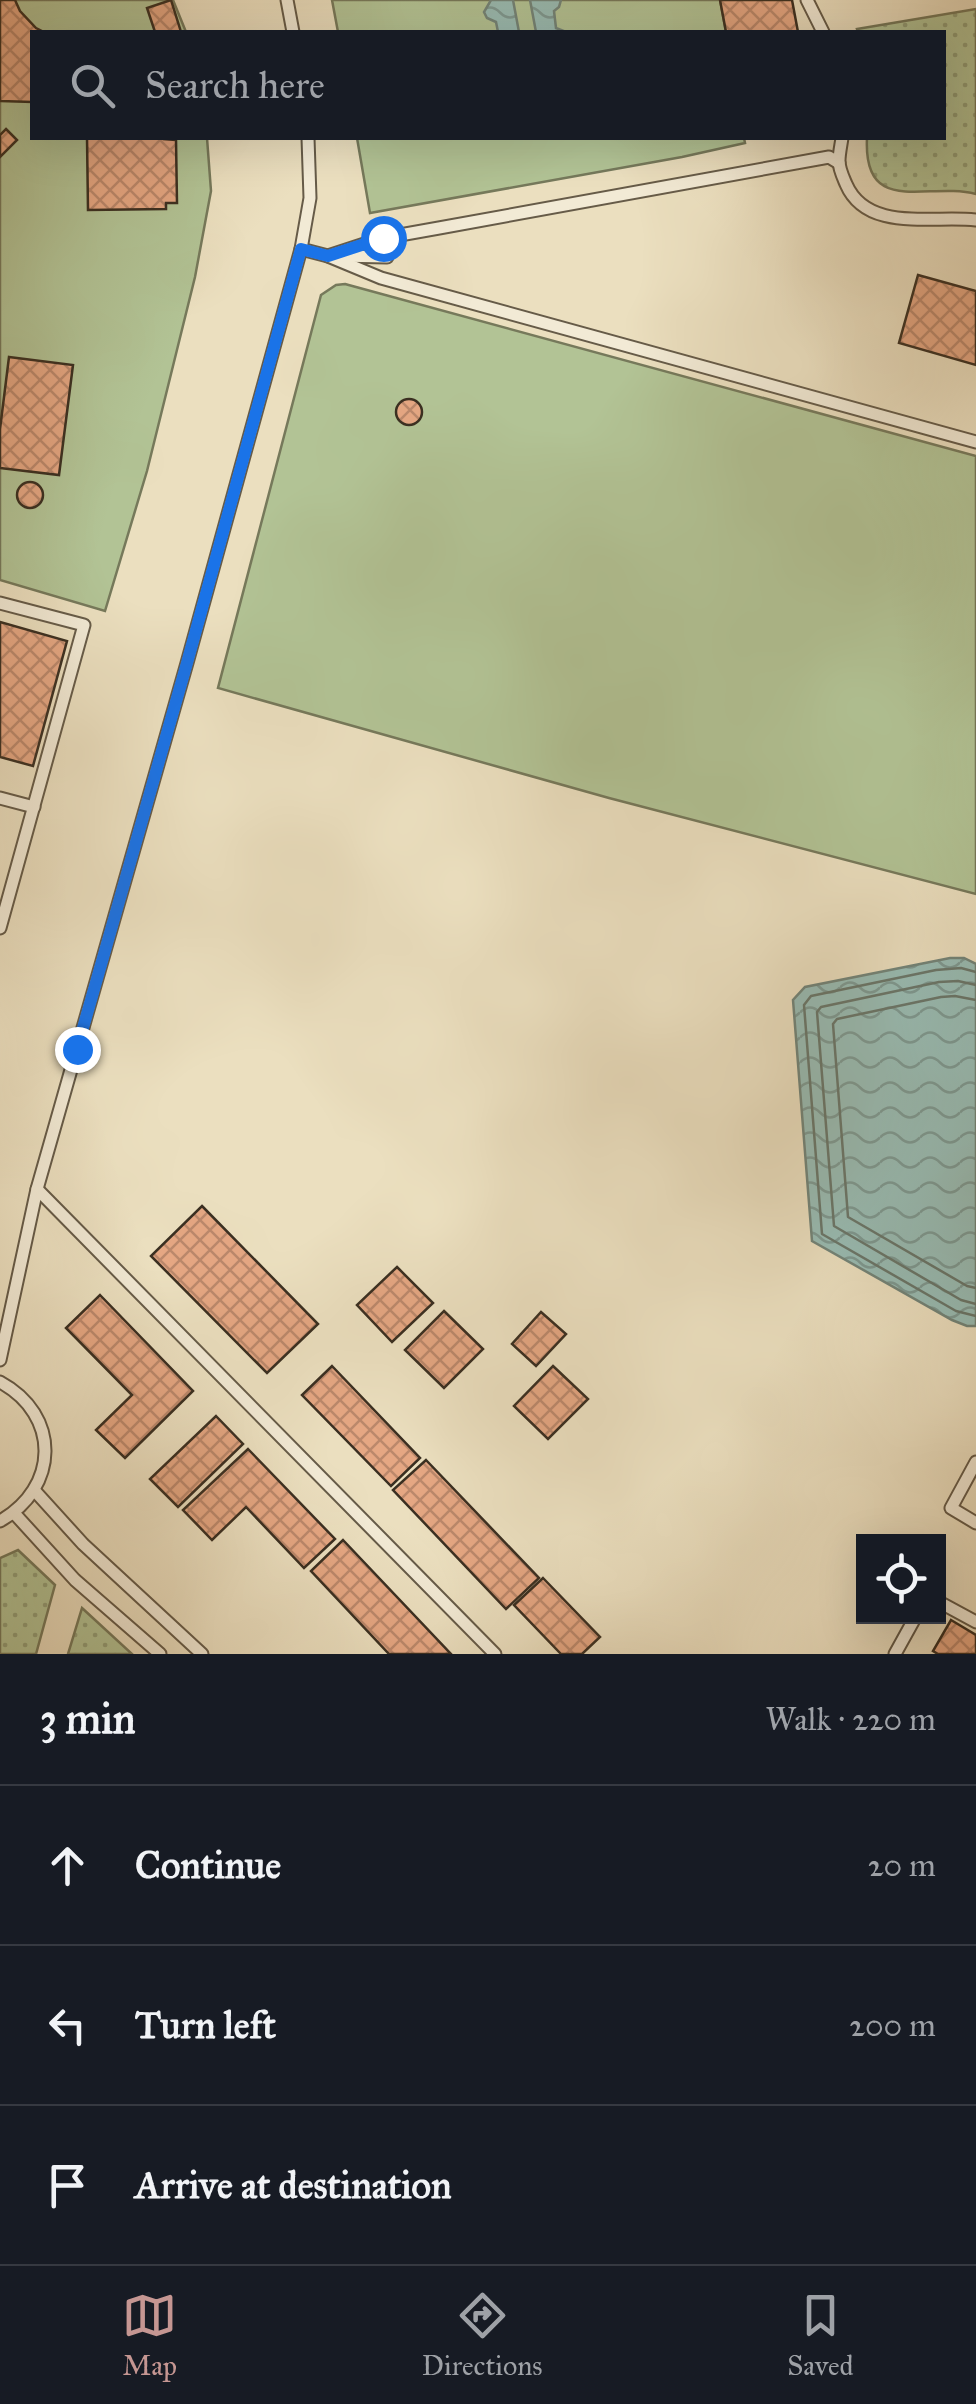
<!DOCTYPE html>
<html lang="en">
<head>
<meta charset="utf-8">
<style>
	body { margin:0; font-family:"IM FELL Great Primer",serif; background:#242831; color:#f1f3f6 }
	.controls { position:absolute; right:30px; bottom:30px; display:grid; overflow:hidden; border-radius:0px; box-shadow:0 10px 40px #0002 }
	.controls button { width:90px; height:90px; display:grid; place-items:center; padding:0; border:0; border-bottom:2px solid #363941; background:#171b24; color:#f1f3f6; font:50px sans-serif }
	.stop { position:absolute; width:30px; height:30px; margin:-22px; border:8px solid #1a73e8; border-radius:50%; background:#fff }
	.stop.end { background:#1a73e8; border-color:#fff; box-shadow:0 2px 10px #0008 }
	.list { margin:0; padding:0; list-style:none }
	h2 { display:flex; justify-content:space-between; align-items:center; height:130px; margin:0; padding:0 40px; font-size:42px }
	h2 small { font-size:32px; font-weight:400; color:#9ea1a6 }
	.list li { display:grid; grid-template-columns:65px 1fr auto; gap:30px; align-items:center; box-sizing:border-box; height:160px; padding:0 40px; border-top:2px solid #363941 }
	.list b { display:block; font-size:38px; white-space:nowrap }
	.list em { font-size:32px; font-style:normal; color:#9ea1a6 }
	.icon { flex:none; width:55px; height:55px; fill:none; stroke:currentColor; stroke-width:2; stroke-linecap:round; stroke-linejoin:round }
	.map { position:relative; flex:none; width:976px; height:1654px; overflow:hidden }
	.search { position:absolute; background:#171b24; box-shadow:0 10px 40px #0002; left:30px; right:30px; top:30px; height:110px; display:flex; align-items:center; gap:25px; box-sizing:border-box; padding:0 35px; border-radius:0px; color:#9ea1a6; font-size:38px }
	.sheet { height:610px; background:#171b24 }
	nav { display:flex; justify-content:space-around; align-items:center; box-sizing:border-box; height:140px; border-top:2px solid #363941; background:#171b24; font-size:28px; color:#9ea1a6 }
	nav a { display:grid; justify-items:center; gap:5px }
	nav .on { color:#c59692 }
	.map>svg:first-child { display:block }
</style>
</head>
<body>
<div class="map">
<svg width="976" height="1654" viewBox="0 0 976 1654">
	<defs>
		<pattern id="grass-dots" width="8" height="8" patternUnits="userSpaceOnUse" patternTransform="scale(2.5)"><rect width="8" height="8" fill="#b2c395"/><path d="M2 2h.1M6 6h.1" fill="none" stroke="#929f79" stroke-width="1.8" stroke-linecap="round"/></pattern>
		<pattern id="water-waves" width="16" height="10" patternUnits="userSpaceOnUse" patternTransform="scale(2.5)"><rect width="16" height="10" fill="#98bcb4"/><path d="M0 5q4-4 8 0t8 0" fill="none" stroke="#7d9992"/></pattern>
		<pattern id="building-cross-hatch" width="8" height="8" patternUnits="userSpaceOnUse" patternTransform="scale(2.5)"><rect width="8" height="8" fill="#e5a783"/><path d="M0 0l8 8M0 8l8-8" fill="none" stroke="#bb886b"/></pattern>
	</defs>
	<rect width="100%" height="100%" fill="#ebdfbf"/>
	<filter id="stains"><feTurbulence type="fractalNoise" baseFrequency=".002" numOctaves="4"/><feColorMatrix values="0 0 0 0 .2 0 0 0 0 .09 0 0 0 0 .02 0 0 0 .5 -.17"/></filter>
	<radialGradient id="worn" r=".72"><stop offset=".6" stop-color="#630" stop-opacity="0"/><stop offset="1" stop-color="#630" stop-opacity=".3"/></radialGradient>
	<!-- grass -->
	<g fill="url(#grass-dots)" stroke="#76795b" stroke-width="2.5">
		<path d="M976 9V194C928 181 863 218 867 138H944V32H858L857 29Z"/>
		<polygon points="18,1550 55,1585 36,1654 0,1654 0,1558"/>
		<polygon points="82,1608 132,1654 68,1654"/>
	</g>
	<!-- park -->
	<g fill="#b2c395" stroke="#76795b" stroke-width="2.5">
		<polygon points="0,0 173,0 186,32 32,32 32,138 207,138 211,191 195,277 147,471 105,611 0,580"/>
		<polygon points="332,0 720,0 726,32 338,32"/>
		<polygon points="357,138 744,138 745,143 682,157 370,213"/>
		<polygon points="345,284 976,456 976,894 609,798 218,688 321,295 336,285"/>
	</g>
	<!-- water -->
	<g fill="url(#water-waves)" stroke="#728479" stroke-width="2.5">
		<polygon points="491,0 513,0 519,32 498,32 496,22 487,18 484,12"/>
		<polygon points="530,0 561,0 559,7 554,11 556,28 566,32 536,32"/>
		<polygon points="950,958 964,958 976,964 976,1326 967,1326 952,1320 812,1241 793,1000 805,987"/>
	</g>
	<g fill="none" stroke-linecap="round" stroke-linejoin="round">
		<!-- shore -->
		<g stroke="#69766a" stroke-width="2.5">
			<polyline points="976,972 961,968 936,970 811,996 804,1005 822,1234 956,1311 976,1316"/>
			<polyline points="976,985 958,981 939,982 821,1007 817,1012 834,1226 961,1300 976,1304"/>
			<polyline points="976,1000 955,996 941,997 837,1019 833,1024 848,1217 967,1286 976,1288"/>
		</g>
	</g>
	<!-- building -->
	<g fill="url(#building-cross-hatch)" stroke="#3a2f21" stroke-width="2.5">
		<polygon points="0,0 15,0 20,11 36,28 44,32 32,32 32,102 0,101"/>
		<polygon points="171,0 181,32 155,32 147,8"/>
		<polygon points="720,0 792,0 798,32 726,32"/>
		<polygon points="6,129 17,140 0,157 0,135"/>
		<polygon points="87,138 164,138 164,139 176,140 177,203 166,203 166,209 88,210"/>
		<polygon points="918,275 976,291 976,365 899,343"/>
		<polygon points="9,357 73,365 59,475 0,468 0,429"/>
		<circle cx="409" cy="412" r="13"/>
		<circle cx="30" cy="495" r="13"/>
		<polygon points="0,622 67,641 33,766 0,757"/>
		<polygon points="202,1206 318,1324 267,1373 151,1256"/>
		<polygon points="397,1267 433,1303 392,1342 357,1305"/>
		<polygon points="100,1295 193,1391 125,1458 96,1430 132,1395 66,1328"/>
		<polygon points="444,1311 483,1349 444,1388 405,1350"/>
		<polygon points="541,1312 566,1334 536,1366 512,1344"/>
		<polygon points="332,1366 420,1458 391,1486 302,1395"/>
		<polygon points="553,1366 588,1399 548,1439 514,1406"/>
		<polygon points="216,1416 243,1444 178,1507 150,1479"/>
		<polygon points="248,1449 335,1539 304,1568 246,1507 212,1540 183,1510"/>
		<polygon points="426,1460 539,1578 506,1609 393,1490"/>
		<polygon points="343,1540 451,1654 389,1654 311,1571"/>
		<polygon points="543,1578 600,1637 582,1654 561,1654 514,1605"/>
		<polygon points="951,1620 976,1635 976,1654 938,1654 933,1651"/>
	</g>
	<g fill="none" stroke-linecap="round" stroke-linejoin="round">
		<defs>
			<g id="lane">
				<polyline points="287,0 293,32"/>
				<polyline points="807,0 823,32"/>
				<path d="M842 138C841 145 839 154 839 161 839 169 843 177 846 184 867 233 933 215 976 220"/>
				<polyline points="301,249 328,256 381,278 976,442"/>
				<polyline points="328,256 383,238 439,228 829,157 839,163"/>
				<polyline points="337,256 387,257"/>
				<polyline points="0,603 84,625 0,928"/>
				<polyline points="0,798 34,807"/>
				<polyline points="37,1189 495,1654"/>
				<polyline points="0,1360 37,1189 187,663 301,249 310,198 308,138"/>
				<path d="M0 1382C61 1415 59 1488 0 1521"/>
				<polyline points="976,1462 951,1508 976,1523"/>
				<polyline points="34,1490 83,1544 202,1654"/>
				<polyline points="14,1513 75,1580 160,1654"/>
				<polyline points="938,1604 941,1603 976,1622"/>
				<polyline points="895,1654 916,1616"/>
			</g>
		</defs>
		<!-- lane casing -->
		<use href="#lane" stroke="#665b48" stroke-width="15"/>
		<!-- lane -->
		<use href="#lane" stroke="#f2ead5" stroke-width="11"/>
	</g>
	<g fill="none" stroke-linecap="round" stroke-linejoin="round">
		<!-- route -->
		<polyline stroke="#1a73e8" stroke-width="12" points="77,1049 187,663 301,249 328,256 383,238"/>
	</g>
	<rect width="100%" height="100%" filter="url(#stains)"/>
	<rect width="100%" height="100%" fill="url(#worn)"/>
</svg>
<div class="controls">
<button><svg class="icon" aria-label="locate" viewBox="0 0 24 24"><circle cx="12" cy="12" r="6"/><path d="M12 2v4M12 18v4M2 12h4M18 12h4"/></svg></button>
</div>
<div class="stop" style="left:383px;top:238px"></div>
<div class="stop end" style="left:77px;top:1049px"></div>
<div class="search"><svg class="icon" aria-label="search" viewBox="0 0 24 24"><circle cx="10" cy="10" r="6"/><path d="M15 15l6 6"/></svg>Search here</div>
</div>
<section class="sheet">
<h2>3 min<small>Walk · 220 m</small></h2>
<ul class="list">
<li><svg class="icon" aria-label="ahead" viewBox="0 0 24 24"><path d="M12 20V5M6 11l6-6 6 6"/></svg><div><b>Continue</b></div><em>20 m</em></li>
<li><svg class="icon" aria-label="left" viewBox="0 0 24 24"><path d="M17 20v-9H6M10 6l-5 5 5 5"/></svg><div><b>Turn left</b></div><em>200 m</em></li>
<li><svg class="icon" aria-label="arrive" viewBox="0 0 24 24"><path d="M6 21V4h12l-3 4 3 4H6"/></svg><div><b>Arrive at destination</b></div></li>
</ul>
</section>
<nav>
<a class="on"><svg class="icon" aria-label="map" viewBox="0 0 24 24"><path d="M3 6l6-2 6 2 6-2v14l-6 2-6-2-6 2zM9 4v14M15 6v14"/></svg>Map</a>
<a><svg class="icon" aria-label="directions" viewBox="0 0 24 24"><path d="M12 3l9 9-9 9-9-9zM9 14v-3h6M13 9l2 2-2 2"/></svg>Directions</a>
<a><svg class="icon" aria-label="saved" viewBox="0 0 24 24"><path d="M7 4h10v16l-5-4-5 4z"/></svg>Saved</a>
</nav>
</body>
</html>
